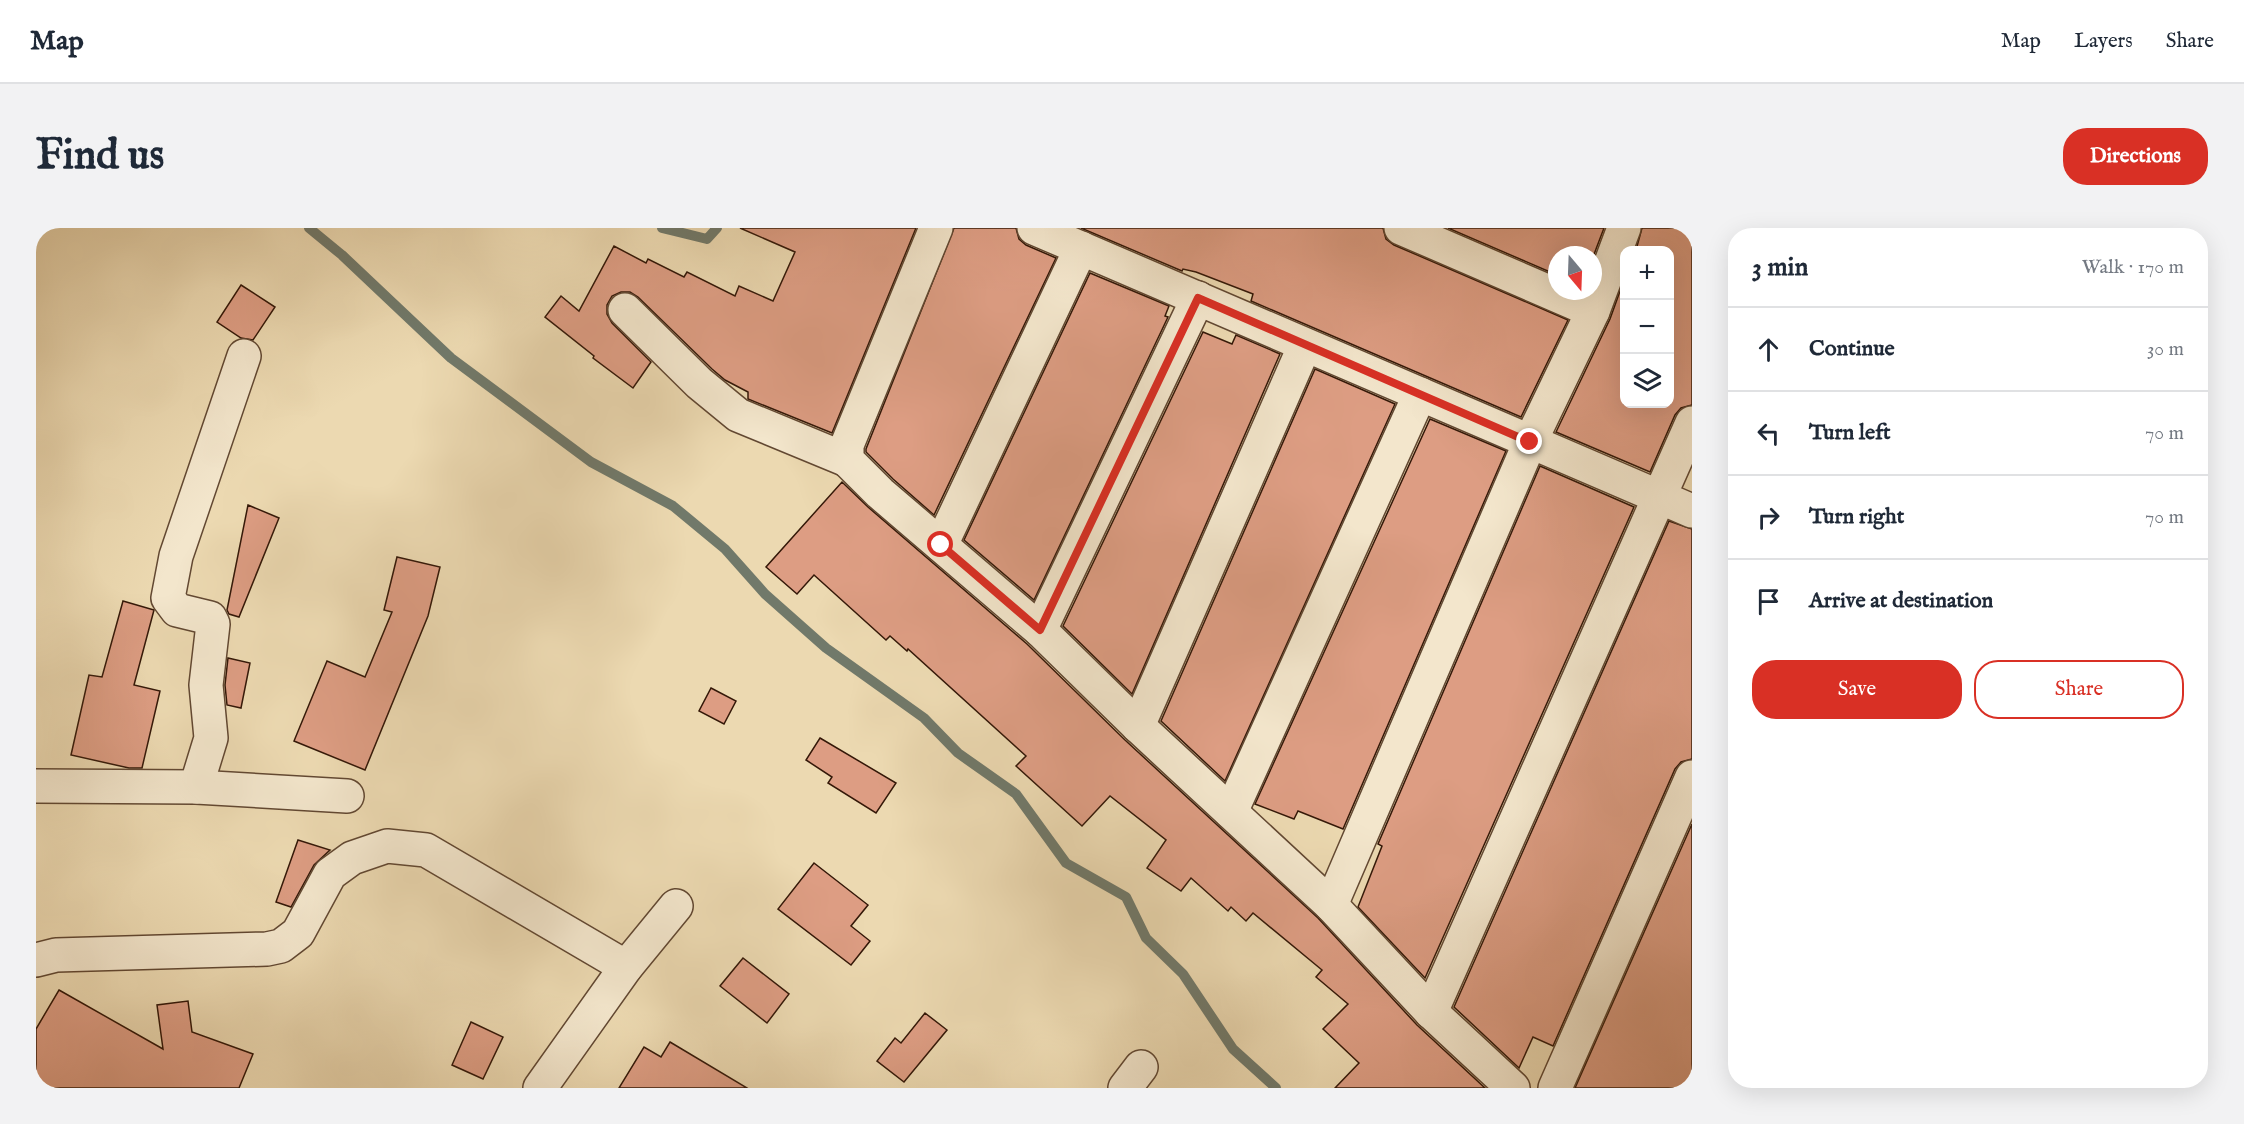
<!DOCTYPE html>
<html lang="en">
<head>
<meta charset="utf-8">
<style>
	body { margin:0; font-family:"IM FELL English",serif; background:#f2f2f3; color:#1f2937 }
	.controls { position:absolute; right:18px; top:18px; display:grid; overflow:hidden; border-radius:12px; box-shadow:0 6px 24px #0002 }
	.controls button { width:54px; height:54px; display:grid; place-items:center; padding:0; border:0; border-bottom:2px solid #e0e1e3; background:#fff; color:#1f2937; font:30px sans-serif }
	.compass { position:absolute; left:1512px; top:18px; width:54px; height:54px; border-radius:50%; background:#fff; box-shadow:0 6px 24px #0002; rotate:161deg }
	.stop { position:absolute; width:18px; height:18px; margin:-14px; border:4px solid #d93025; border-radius:50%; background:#fff }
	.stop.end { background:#d93025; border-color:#fff; box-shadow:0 2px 6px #0008 }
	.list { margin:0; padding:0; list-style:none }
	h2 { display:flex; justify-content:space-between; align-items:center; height:78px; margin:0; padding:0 24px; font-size:26px }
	h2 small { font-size:20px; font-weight:400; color:#747a83 }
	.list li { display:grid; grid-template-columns:39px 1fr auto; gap:18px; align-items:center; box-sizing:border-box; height:84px; padding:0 24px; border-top:2px solid #e0e1e3 }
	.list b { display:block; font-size:22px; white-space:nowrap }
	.list em { font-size:20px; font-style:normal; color:#747a83 }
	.actions { display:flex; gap:12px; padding:18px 24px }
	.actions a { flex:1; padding:14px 0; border:2px solid #d93025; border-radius:24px; text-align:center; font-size:21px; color:#d93025 }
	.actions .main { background:#d93025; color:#fff }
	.icon { flex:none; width:33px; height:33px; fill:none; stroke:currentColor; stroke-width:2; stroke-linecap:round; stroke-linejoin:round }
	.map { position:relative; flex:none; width:1656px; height:860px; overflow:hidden; border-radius:24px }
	header { display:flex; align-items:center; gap:36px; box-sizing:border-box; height:84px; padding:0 30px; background:#fff; border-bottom:2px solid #e0e1e3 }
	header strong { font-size:28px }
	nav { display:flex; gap:33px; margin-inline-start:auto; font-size:21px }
	.intro { display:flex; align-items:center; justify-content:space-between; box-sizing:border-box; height:144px; padding:0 36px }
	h1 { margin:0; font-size:42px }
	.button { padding:15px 27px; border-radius:24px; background:#d93025; color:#fff; font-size:21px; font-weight:700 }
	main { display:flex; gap:36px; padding:0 36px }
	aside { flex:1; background:#fff; border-radius:24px; box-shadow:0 6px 24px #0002 }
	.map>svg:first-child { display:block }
</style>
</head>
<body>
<header>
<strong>Map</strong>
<nav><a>Map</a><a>Layers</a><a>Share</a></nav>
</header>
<div class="intro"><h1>Find us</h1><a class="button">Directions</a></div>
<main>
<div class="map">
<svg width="1656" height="860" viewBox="0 0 1656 860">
	<rect width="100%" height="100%" fill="#ecd9b1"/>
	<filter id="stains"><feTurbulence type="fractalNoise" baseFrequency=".00333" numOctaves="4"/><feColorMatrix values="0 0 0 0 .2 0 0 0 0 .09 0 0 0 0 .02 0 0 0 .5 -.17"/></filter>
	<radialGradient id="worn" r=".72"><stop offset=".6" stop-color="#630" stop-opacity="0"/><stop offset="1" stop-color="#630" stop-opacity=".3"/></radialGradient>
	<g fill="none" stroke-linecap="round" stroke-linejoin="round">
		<!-- stream -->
		<g stroke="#71796a" stroke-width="10">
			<polyline points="273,0 306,27 415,130 555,234 637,278 689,321 729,366 790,420 888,490 922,525 980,566 1030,635 1090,669 1110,710 1147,746 1197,821 1240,860"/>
			<polyline points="626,0 671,11 681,0"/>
		</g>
	</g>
	<!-- building -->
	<g fill="#dd9d83" stroke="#341808" stroke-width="1.5">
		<polygon points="704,0 880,0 796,205 712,171 712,164 689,152 676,141 602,69 594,64 585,64 576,68 571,77 571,86 576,95 615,134 597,160 557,130 558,128 509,89 525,68 543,83 578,18 610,35 612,31 648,49 651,44 699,68 703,58 737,73 759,24"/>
		<polygon points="918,0 980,0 983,11 990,17 1020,30 898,287 857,251 830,224 830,221"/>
		<polygon points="1045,0 1347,0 1350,11 1358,17 1532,92 1485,189 1215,73 1217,66 1160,44 1147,41 1146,43"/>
		<polygon points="1412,0 1568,0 1557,29 1557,27 1521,27 1521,47"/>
		<polygon points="1606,0 1656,0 1656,177 1645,180 1639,187 1614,244 1520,204 1574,91 1588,52 1588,176 1634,176 1634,22 1600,22"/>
		<polygon points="1054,45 1133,78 1129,88 1132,89 998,372 928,312"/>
		<polygon points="205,57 239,79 217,112 205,110 181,94"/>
		<polygon points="1167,104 1196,116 1200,107 1244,126 1096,466 1027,398"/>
		<polygon points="1279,141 1359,176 1189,553 1125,493"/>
		<polygon points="1394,191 1470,223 1307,601 1262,583 1258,591 1219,576"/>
		<polygon points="1504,238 1598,279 1389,750 1322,679 1346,618 1342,616"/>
		<polygon points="806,254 832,279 991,416 1089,512 1282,690 1381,797 1449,860 1299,860 1323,835 1287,801 1312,776 1280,749 1286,742 1217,685 1210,693 1195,679 1192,683 1155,650 1145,663 1111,640 1130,612 1074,568 1046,598 980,538 990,528 872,421 871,423 854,408 850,412 778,347 761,366 730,339"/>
		<polygon points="212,277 243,290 203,389 193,386 191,382"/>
		<polygon points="1633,293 1656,301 1656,531 1645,534 1639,541 1517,818 1497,809 1483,840 1418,779"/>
		<polygon points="361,329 404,339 392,388 329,542 258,513 291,433 329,449 356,384 348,382"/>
		<polygon points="87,373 118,382 98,457 124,463 106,540 93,540 35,527 53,447 66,449"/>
		<polygon points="192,430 214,435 205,480 191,477 189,457"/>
		<polygon points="675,460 700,473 688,496 663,483"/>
		<polygon points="784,510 860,555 840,585 792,555 796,549 770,532"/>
		<polygon points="1656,596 1656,860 1539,860"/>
		<polygon points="262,612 294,622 278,637 255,679 240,674"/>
		<polygon points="778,635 832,677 815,698 834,713 815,737 742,681"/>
		<polygon points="707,730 753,766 731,795 684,758"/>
		<polygon points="23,762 127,821 121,777 152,773 156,804 217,826 203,860 0,860 0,801"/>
		<polygon points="889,785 911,802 868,854 841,833 859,810 865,815"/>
		<polygon points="435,794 467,809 447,851 416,837"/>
		<polygon points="634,814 711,860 583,860 608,819 625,829"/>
	</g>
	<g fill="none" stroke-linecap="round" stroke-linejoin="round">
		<defs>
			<g id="minor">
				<polyline points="900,0 811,217 811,232 844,265 1004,402 1102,498 1295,677 1395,784 1477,860"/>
				<polyline points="998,0 1656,283"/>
				<polyline points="1365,0 1557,83"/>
				<polyline points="589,82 663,155 702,187 811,232"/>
				<polyline points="905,317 1045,20"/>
				<polyline points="1004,402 1162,70"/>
				<polyline points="1102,498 1269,117"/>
				<polyline points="0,558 160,559 311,568"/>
				<polyline points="160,559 175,510 170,457 177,396 174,390 141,382 132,370 140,328 208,128"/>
				<polyline points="1195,584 1384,166"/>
				<polyline points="1295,677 1494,214 1557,83 1588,0"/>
				<polyline points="0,732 20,727 231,721 245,718 262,705 294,646 316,630 351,618 390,622 590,739"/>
				<polyline points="1395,784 1656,195"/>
				<polyline points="504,860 590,739 640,678"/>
				<polyline points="1089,860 1105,839"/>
				<polyline points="1519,860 1656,549"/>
			</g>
		</defs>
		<!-- minor casing -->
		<use href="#minor" stroke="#624832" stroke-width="36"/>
		<!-- minor -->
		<use href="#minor" stroke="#f3e6cc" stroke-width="33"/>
	</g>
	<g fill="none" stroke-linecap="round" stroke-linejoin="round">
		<!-- route -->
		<polyline stroke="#d93025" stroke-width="8" points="905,317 1004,402 1162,70 1494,214"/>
	</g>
	<rect width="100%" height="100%" filter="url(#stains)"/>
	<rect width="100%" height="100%" fill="url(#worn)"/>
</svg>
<div class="controls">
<button>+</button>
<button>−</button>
<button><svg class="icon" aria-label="layers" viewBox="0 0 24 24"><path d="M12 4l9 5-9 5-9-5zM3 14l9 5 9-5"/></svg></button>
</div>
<svg class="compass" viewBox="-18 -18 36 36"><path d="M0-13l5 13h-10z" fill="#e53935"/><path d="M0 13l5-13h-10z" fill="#747a83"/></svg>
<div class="stop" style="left:905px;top:317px"></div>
<div class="stop end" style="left:1494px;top:214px"></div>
</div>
<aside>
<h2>3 min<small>Walk · 170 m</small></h2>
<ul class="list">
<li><svg class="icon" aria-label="ahead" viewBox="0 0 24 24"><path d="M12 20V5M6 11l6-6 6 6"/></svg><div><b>Continue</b></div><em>30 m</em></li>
<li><svg class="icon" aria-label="left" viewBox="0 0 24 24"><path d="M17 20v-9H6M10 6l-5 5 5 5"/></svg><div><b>Turn left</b></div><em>70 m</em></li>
<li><svg class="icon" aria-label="right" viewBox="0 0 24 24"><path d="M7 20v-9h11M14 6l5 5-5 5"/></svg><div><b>Turn right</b></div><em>70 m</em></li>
<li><svg class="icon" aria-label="arrive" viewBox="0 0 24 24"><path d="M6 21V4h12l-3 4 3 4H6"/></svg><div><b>Arrive at destination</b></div></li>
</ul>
<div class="actions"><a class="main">Save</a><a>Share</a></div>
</aside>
</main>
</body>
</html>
